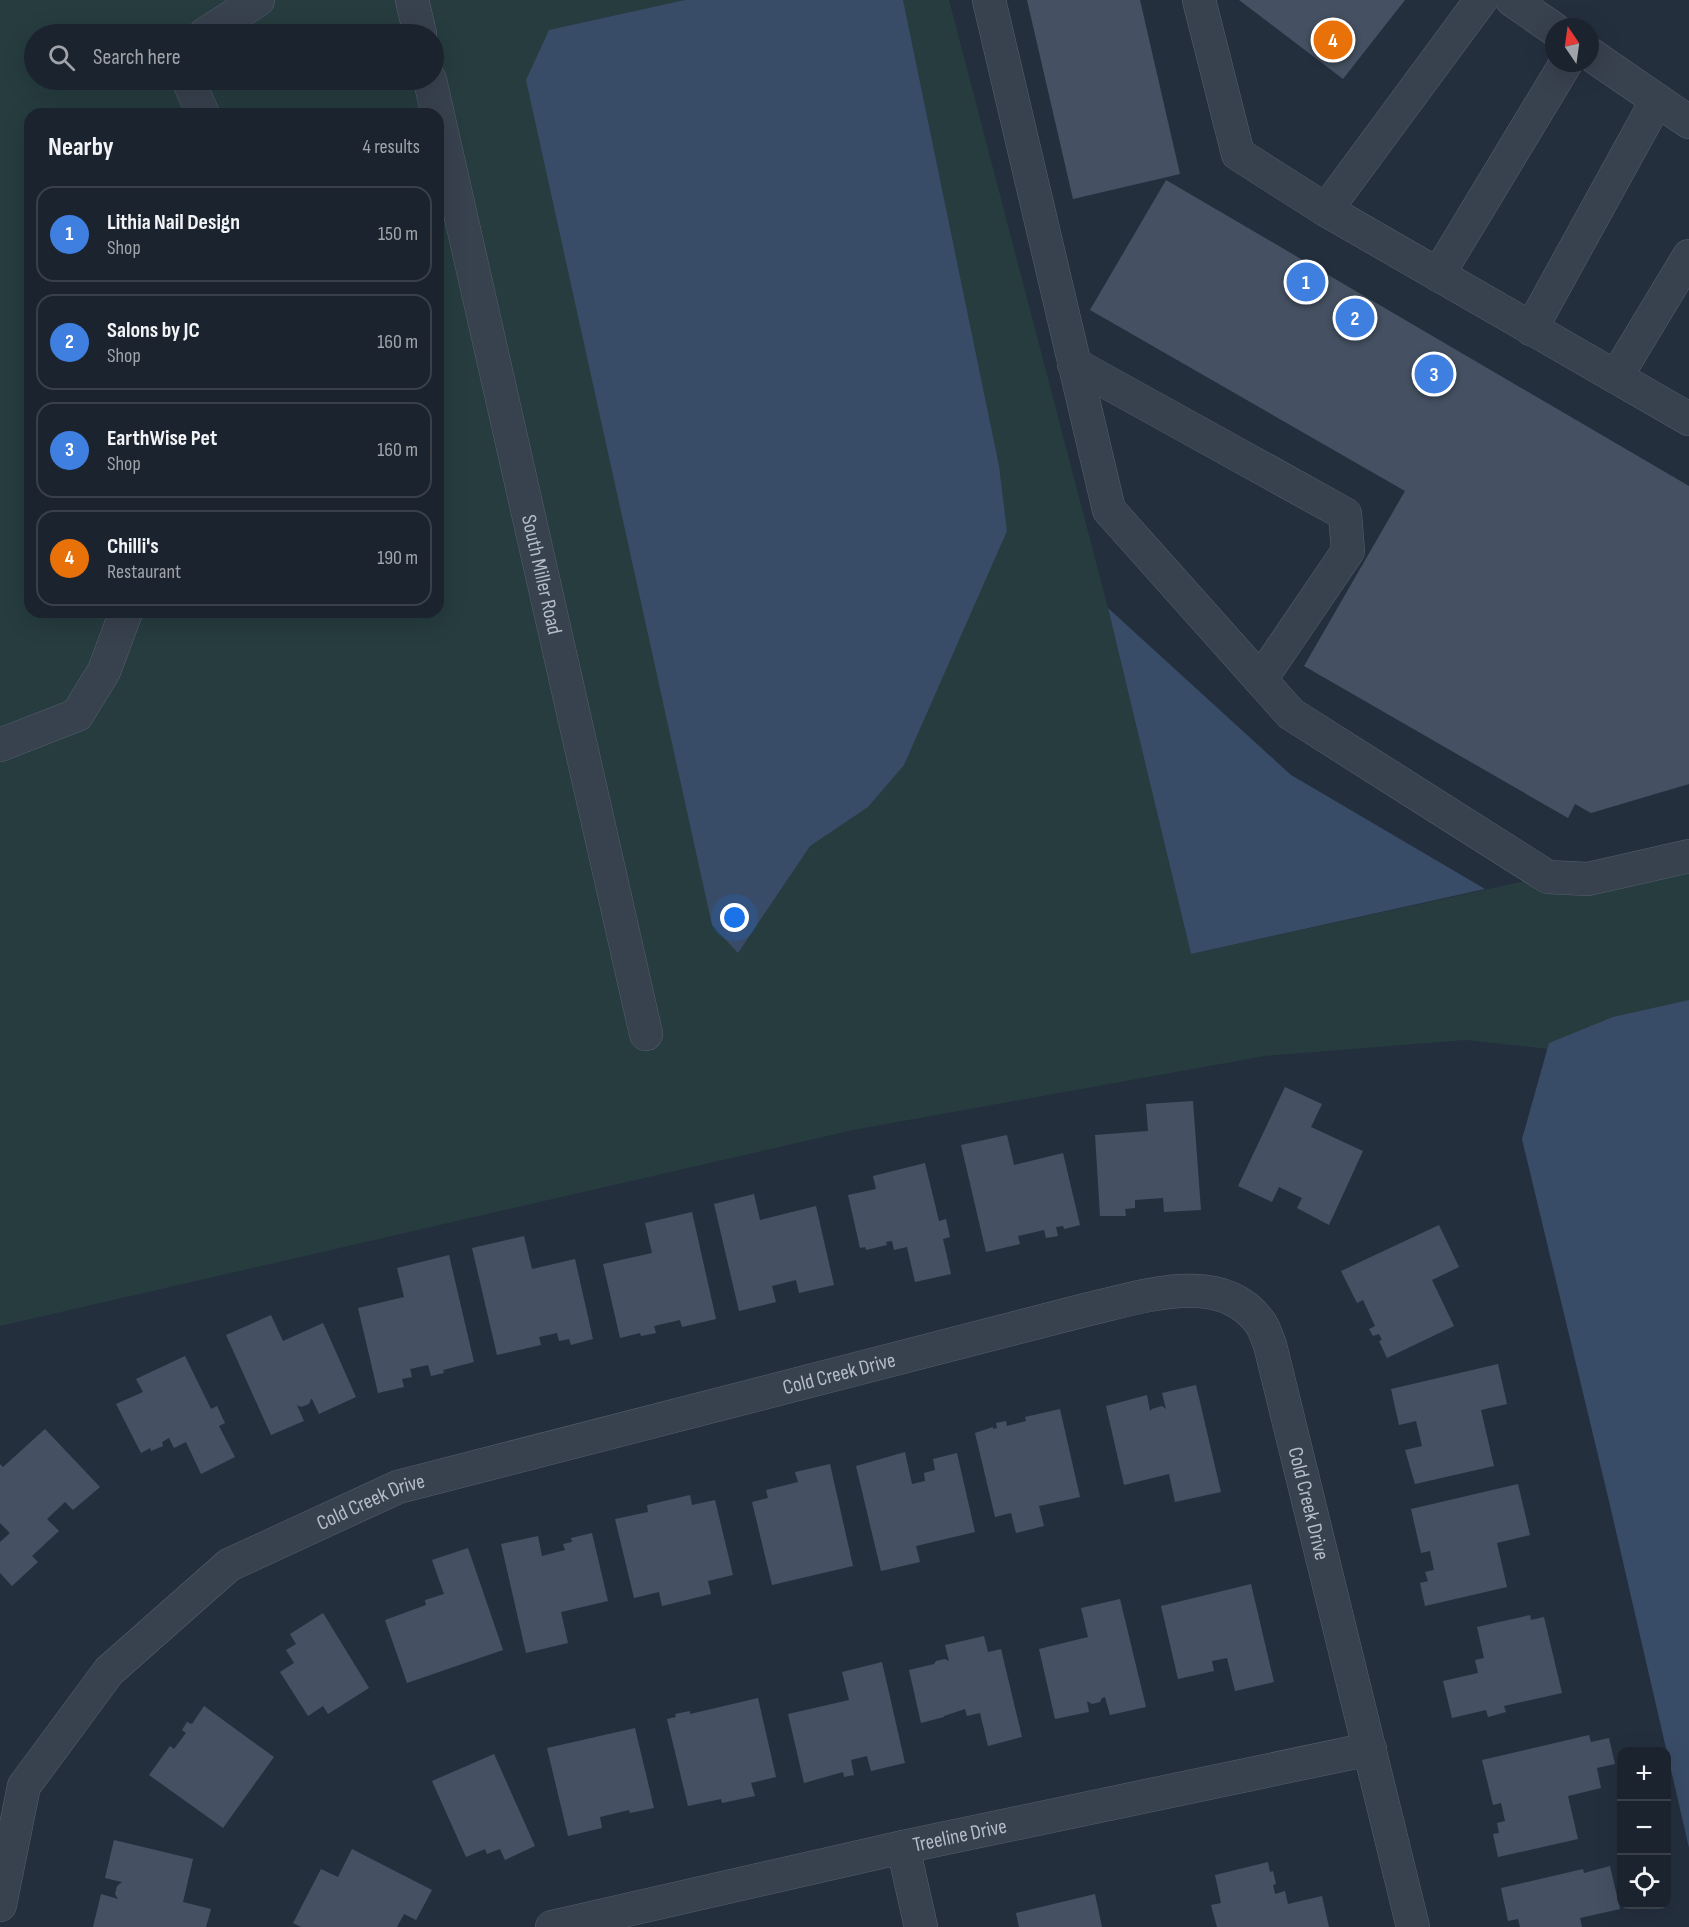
<!DOCTYPE html>
<html lang="en">
<head>
<meta charset="utf-8">
<style>
	body { margin:0; font-family:"Sofia Sans Condensed",sans-serif; background:#242b36; color:#f1f3f6 }
	.controls { position:absolute; right:18px; bottom:18px; display:grid; overflow:hidden; border-radius:12px; box-shadow:0 6px 24px #0002 }
	.controls button { width:54px; height:54px; display:grid; place-items:center; padding:0; border:0; border-bottom:2px solid #39404a; background:#1b232e; color:#f1f3f6; font:30px sans-serif }
	.compass { position:absolute; left:1545px; top:18px; width:54px; height:54px; border-radius:50%; background:#1b232e; box-shadow:0 6px 24px #0002; rotate:347deg }
	.you { position:absolute; left:735px; top:918px; width:21px; height:21px; margin:-15px; border:4px solid #fff; border-radius:50%; background:#1a73e8; box-shadow:0 0 0 9px #1a73e833 }
	.badge { display:grid; place-items:center; width:39px; height:39px; border-radius:50%; background:#0b8043; color:#fff; font-size:20px; font-weight:700 }
	.pin { position:absolute; translate:-50% -50%; border:3px solid #fff; box-shadow:0 2px 6px #0006 }
	.list { margin:0; padding:0; list-style:none }
	h2 { display:flex; justify-content:space-between; align-items:center; height:78px; margin:0; padding:0 24px; font-size:26px }
	h2 small { font-size:20px; font-weight:400; color:#a0a4aa }
	.list li { display:grid; grid-template-columns:39px 1fr auto; gap:18px; align-items:center; box-sizing:border-box; height:96px; margin:0 12px 12px; padding:0 12px; border:2px solid #39404a; border-radius:18px }
	.list b { display:block; font-size:22px; white-space:nowrap }
	.list p { margin:0; font-size:20px; white-space:nowrap; color:#a0a4aa }
	.list em { font-size:20px; font-style:normal; color:#a0a4aa }
	.icon { flex:none; width:33px; height:33px; fill:none; stroke:currentColor; stroke-width:2; stroke-linecap:round; stroke-linejoin:round }
	.map { position:relative; flex:none; width:1689px; height:1927px; overflow:hidden }
	.search { position:absolute; background:#1b232e; box-shadow:0 6px 24px #0002; left:24px; top:24px; width:420px; height:66px; display:flex; align-items:center; gap:15px; box-sizing:border-box; padding:0 21px; border-radius:33px; color:#a0a4aa; font-size:22px }
	.panel { position:absolute; background:#1b232e; box-shadow:0 6px 24px #0002; left:24px; top:108px; width:420px; height:510px; border-radius:18px }
	.map>svg:first-child { display:block }
</style>
</head>
<body>
<div class="map">
<svg width="1689" height="1927" viewBox="0 0 1689 1927">
	<rect width="100%" height="100%" fill="#242f3e"/>
	<!-- green -->
	<path fill="#263c3f" fill-rule="evenodd" d="M0 0H949L1108 608 1191 954 1689 845V1022L1557 1050 1466 1040 1265 1056 853 1130 0 1326ZM34 34H434V80H34ZM30 114H438V612H30Z"/>
	<!-- water -->
	<g fill="#394c67">
		<polygon points="685,0 903,0 999,466 1007,531 904,765 868,807 810,846 738,953 712,925 526,80 549,30"/>
		<polygon points="1108,608 1291,775 1485,889 1191,954"/>
		<polygon points="1689,1000 1689,1848 1609,1501 1522,1139 1549,1043 1613,1017"/>
	</g>
	<!-- building -->
	<g fill="#455162">
		<polygon points="1027,0 1140,0 1180,174 1073,199"/>
		<polygon points="1239,0 1405,0 1343,79"/>
		<polygon points="1166,180 1689,486 1689,784 1591,813 1575,804 1568,818 1304,666 1405,491 1090,310"/>
		<polygon points="1285,1087 1322,1104 1311,1127 1363,1151 1329,1225 1297,1208 1302,1198 1279,1187 1272,1202 1238,1186"/>
		<polygon points="1193,1101 1201,1210 1164,1212 1163,1198 1135,1200 1135,1208 1125,1209 1126,1216 1100,1216 1095,1135 1148,1131 1146,1104"/>
		<polygon points="1007,1135 1014,1165 1063,1153 1080,1225 1064,1229 1063,1226 1056,1227 1058,1236 1046,1238 1044,1230 1018,1236 1020,1244 986,1252 961,1145"/>
		<polygon points="925,1163 939,1221 946,1219 950,1237 943,1239 951,1274 915,1282 907,1247 894,1250 892,1241 886,1242 887,1245 866,1250 865,1247 860,1248 848,1195 876,1189 873,1176"/>
		<polygon points="754,1194 760,1220 816,1206 834,1285 799,1293 796,1280 772,1286 776,1302 739,1311 714,1204"/>
		<polygon points="692,1212 716,1319 682,1327 680,1320 654,1326 656,1333 641,1336 640,1333 620,1338 603,1264 652,1253 645,1223"/>
		<polygon points="1439,1225 1459,1267 1432,1280 1454,1326 1387,1358 1379,1341 1382,1340 1379,1334 1373,1336 1369,1329 1375,1326 1363,1300 1357,1303 1341,1271"/>
		<polygon points="524,1236 532,1269 575,1259 593,1339 571,1345 569,1339 559,1341 557,1333 539,1337 541,1345 497,1355 472,1248"/>
		<polygon points="449,1255 474,1362 443,1370 444,1373 431,1376 428,1365 410,1369 412,1377 402,1379 404,1387 378,1393 358,1308 404,1297 397,1268"/>
		<polygon points="271,1315 283,1341 323,1323 356,1397 319,1414 312,1399 311,1399 309,1404 301,1407 297,1405 304,1421 271,1435 226,1335"/>
		<polygon points="185,1356 211,1409 217,1406 225,1423 219,1426 235,1457 201,1474 186,1442 174,1448 169,1438 162,1442 163,1446 151,1451 150,1448 141,1453 116,1404 143,1392 136,1379"/>
		<polygon points="1498,1364 1507,1404 1481,1410 1494,1466 1415,1484 1405,1450 1422,1446 1416,1421 1399,1425 1391,1389"/>
		<polygon points="1196,1385 1221,1492 1175,1502 1169,1474 1124,1485 1106,1406 1147,1395 1150,1411 1152,1409 1162,1406 1166,1409 1162,1393"/>
		<polygon points="1060,1409 1080,1497 1039,1506 1044,1526 1016,1533 1011,1513 995,1517 975,1433 993,1427 993,1429 997,1428 996,1423 1006,1421 1007,1426 1026,1421 1025,1417"/>
		<polygon points="45,1429 100,1487 73,1510 65,1502 47,1519 59,1531 32,1556 38,1562 12,1586 0,1573 0,1542 10,1533 0,1523 0,1464 3,1467"/>
		<polygon points="905,1452 912,1484 925,1481 924,1473 935,1470 933,1459 957,1453 975,1532 916,1546 920,1562 881,1571 856,1466"/>
		<polygon points="830,1464 853,1566 772,1585 752,1502 768,1498 766,1490 798,1482 795,1472"/>
		<polygon points="1518,1484 1530,1535 1497,1543 1507,1587 1425,1606 1420,1583 1428,1581 1425,1572 1434,1570 1430,1551 1421,1553 1411,1509"/>
		<polygon points="690,1495 692,1505 715,1500 733,1575 708,1581 711,1594 662,1606 659,1592 634,1598 615,1519 648,1512 647,1505"/>
		<polygon points="592,1533 608,1601 561,1612 568,1643 526,1653 501,1544 538,1536 542,1556 565,1550 563,1544 572,1542 571,1538"/>
		<polygon points="468,1548 503,1650 407,1683 385,1620 426,1605 425,1600 444,1594 432,1560"/>
		<polygon points="1251,1584 1274,1682 1235,1691 1227,1658 1212,1661 1214,1671 1178,1679 1161,1606"/>
		<polygon points="1120,1599 1146,1707 1110,1715 1105,1697 1102,1698 1100,1702 1092,1704 1087,1701 1089,1712 1055,1719 1039,1649 1088,1637 1081,1608"/>
		<polygon points="323,1613 369,1688 328,1714 323,1706 308,1716 280,1672 294,1663 286,1650 296,1644 290,1634"/>
		<polygon points="1530,1615 1531,1620 1544,1617 1562,1693 1504,1706 1506,1712 1488,1717 1486,1710 1452,1718 1443,1681 1478,1673 1475,1660 1484,1658 1477,1627"/>
		<polygon points="984,1636 988,1652 1001,1649 1022,1737 988,1746 980,1713 967,1716 965,1709 944,1716 944,1717 921,1723 909,1670 934,1664 936,1661 945,1659 949,1661 945,1645"/>
		<polygon points="882,1662 905,1763 871,1771 867,1756 851,1760 854,1775 844,1777 843,1772 804,1783 788,1714 849,1700 842,1672"/>
		<polygon points="758,1698 776,1777 751,1783 755,1796 722,1803 721,1799 688,1806 667,1719 676,1717 675,1714 690,1711 690,1714"/>
		<polygon points="204,1706 274,1757 223,1828 149,1775 170,1746 174,1749 186,1733 182,1730 187,1722 192,1724"/>
		<polygon points="635,1728 654,1808 630,1813 629,1810 600,1817 602,1828 568,1836 547,1748"/>
		<polygon points="1589,1735 1591,1742 1609,1738 1615,1764 1597,1768 1601,1788 1568,1796 1578,1839 1498,1857 1493,1834 1499,1833 1497,1823 1505,1821 1501,1803 1493,1805 1482,1760"/>
		<polygon points="494,1754 535,1846 505,1860 500,1849 487,1854 485,1849 466,1857 432,1781"/>
		<polygon points="114,1840 193,1859 183,1902 211,1909 206,1927 93,1927 101,1894 118,1899 115,1894 117,1886 122,1882 105,1878"/>
		<polygon points="352,1849 432,1890 416,1920 404,1914 397,1927 301,1927 293,1923 321,1869 338,1877"/>
		<polygon points="1268,1862 1270,1872 1273,1871 1276,1884 1273,1885 1275,1894 1285,1891 1288,1904 1322,1896 1329,1927 1217,1927 1211,1905 1221,1903 1215,1875"/>
		<polygon points="1610,1866 1620,1909 1580,1918 1582,1927 1520,1927 1518,1919 1508,1921 1501,1888 1583,1869 1584,1873"/>
		<polygon points="1095,1894 1102,1927 1019,1927 1016,1913"/>
	</g>
	<g fill="none" stroke-linecap="round" stroke-linejoin="round">
		<defs>
			<g id="minor">
				<polyline points="412,0 420,34"/>
				<polyline points="989,0 1109,510 1291,714 1548,877 1588,879 1689,856"/>
				<polyline points="1199,0 1238,154 1326,210 1689,419"/>
				<polyline points="1512,0 1554,29"/>
				<polyline points="205,34 258,0"/>
				<polyline points="1590,54 1689,122"/>
				<polyline points="188,80 203,114"/>
				<path id="s1" d="M430 80 646 1034"/>
				<polyline points="1326,210 1481,0"/>
				<polyline points="1438,275 1566,63"/>
				<polyline points="1531,329 1657,100"/>
				<polyline points="1074,364 1345,514 1348,551 1261,679"/>
				<polyline points="1616,377 1689,256"/>
				<polyline points="0,745 77,715 104,671 126,612"/>
				<polyline points="903,1847 921,1927"/>
				<path id="s2" d="M0 1905 24 1786 109 1671 229 1565 398 1487 1089 1309C1142 1297 1223 1268 1261 1324 1265 1330 1267 1338 1270 1345L1413 1927"/>
				<path id="s3" d="M552 1927 903 1847 1370 1749"/>
			</g>
		</defs>
		<!-- minor casing -->
		<use href="#minor" stroke="#565f6c" stroke-width="34"/>
		<!-- minor -->
		<use href="#minor" stroke="#38414e" stroke-width="33"/>
	</g>
	<g text-anchor="middle" stroke-width="4.5" stroke-linejoin="round" paint-order="stroke">
		<!-- street labels -->
		<g font-size="21" fill="#b4bcc9" stroke="#1d2633">
			<text dy="7" stroke="none"><textPath href="#s1" startOffset="507">South Miller Road</textPath></text>
			<text dy="7" stroke="none"><textPath href="#s2" startOffset="1066">Cold Creek Drive</textPath></text>
			<text dy="7" stroke="none"><textPath href="#s2" startOffset="580">Cold Creek Drive</textPath></text>
			<text dy="7" stroke="none"><textPath href="#s2" startOffset="1695">Cold Creek Drive</textPath></text>
			<text dy="7" stroke="none"><textPath href="#s3" startOffset="418">Treeline Drive</textPath></text>
		</g>
	</g>
</svg>
<div class="controls">
<button>+</button>
<button>−</button>
<button><svg class="icon" aria-label="locate" viewBox="0 0 24 24"><circle cx="12" cy="12" r="6"/><path d="M12 2v4M12 18v4M2 12h4M18 12h4"/></svg></button>
</div>
<svg class="compass" viewBox="-18 -18 36 36"><path d="M0-13l5 13h-10z" fill="#e53935"/><path d="M0 13l5-13h-10z" fill="#a0a4aa"/></svg>
<div class="you"></div>
<div class="pin badge" style="left:1306px;top:282px;background:#3f7fe0">1</div>
<div class="pin badge" style="left:1355px;top:318px;background:#3f7fe0">2</div>
<div class="pin badge" style="left:1434px;top:374px;background:#3f7fe0">3</div>
<div class="pin badge" style="left:1333px;top:40px;background:#e8710a">4</div>
<div class="search"><svg class="icon" aria-label="search" viewBox="0 0 24 24"><circle cx="10" cy="10" r="6"/><path d="M15 15l6 6"/></svg>Search here</div>
<section class="panel">
<h2>Nearby<small>4 results</small></h2>
<ul class="list">
<li><span class="badge" style="background:#3f7fe0">1</span><div><b>Lithia Nail Design</b><p>Shop</p></div><em>150 m</em></li>
<li><span class="badge" style="background:#3f7fe0">2</span><div><b>Salons by JC</b><p>Shop</p></div><em>160 m</em></li>
<li><span class="badge" style="background:#3f7fe0">3</span><div><b>EarthWise Pet</b><p>Shop</p></div><em>160 m</em></li>
<li><span class="badge" style="background:#e8710a">4</span><div><b>Chilli's</b><p>Restaurant</p></div><em>190 m</em></li>
</ul>
</section>
</div>
</body>
</html>
